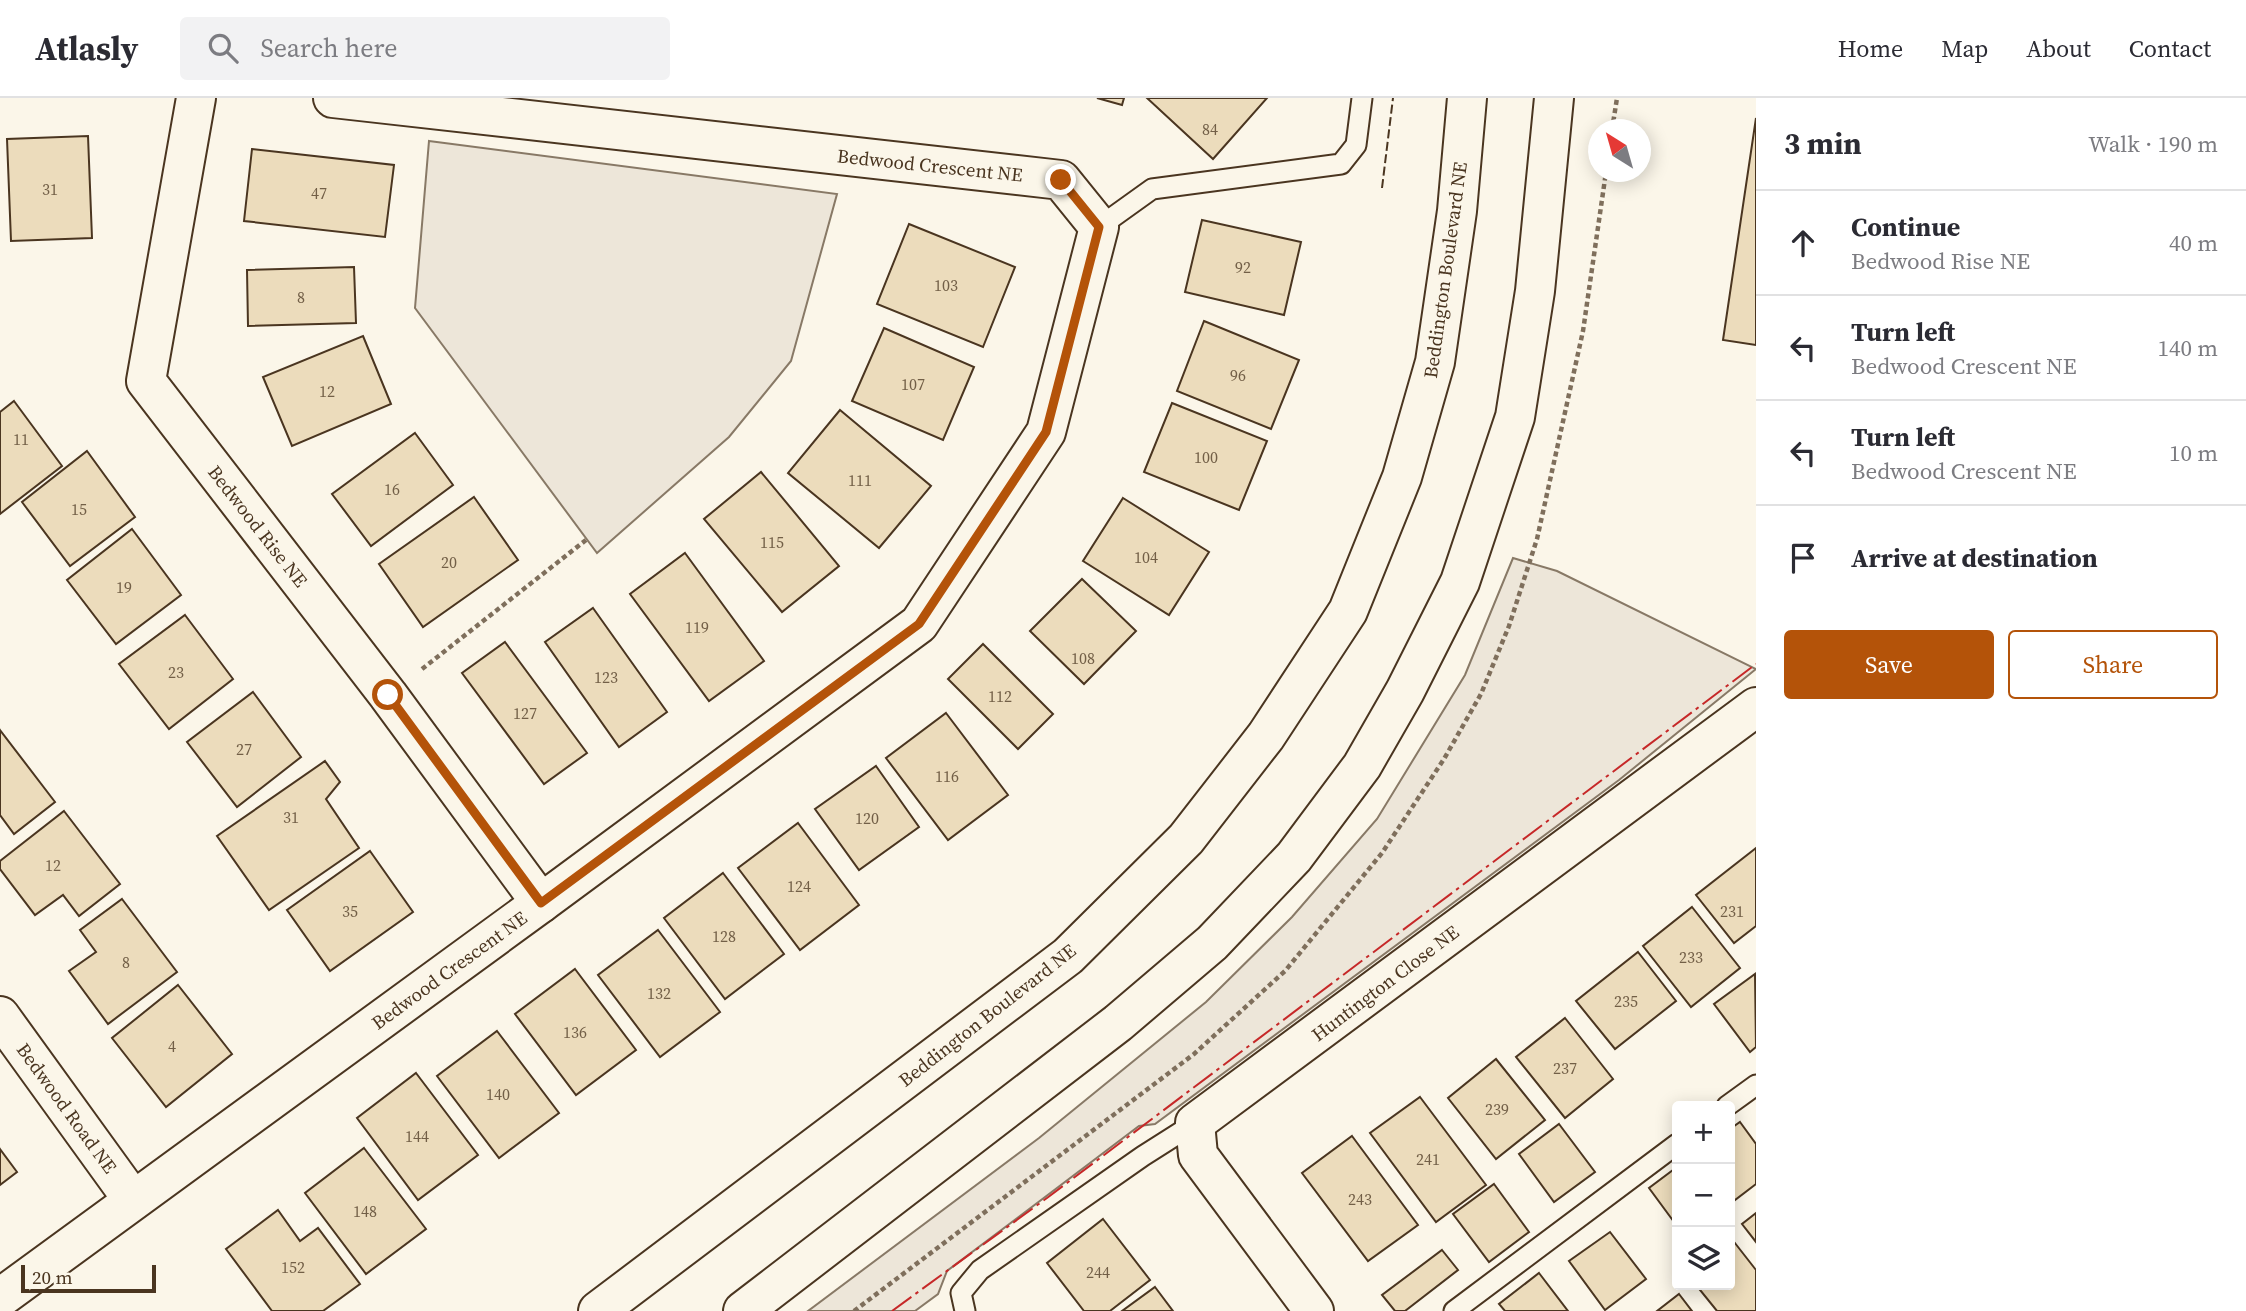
<!DOCTYPE html>
<html lang="en">
<head>
<meta charset="utf-8">
<style>
	body { margin:0; font-family:"Source Serif 4",serif; background:#f2f2f3; color:#2b2b33 }
	.controls { position:absolute; right:21px; bottom:21px; display:grid; overflow:hidden; border-radius:7px; box-shadow:0 4px 18px #0003 }
	.controls button { width:63px; height:63px; display:grid; place-items:center; padding:0; border:0; border-bottom:2px solid #e1e1e2; background:#fff; color:#2b2b33; font:35px sans-serif }
	.compass { position:absolute; left:1588px; top:21px; width:63px; height:63px; border-radius:50%; background:#fff; box-shadow:0 4px 18px #0003; rotate:323deg }
	.scale { position:absolute; left:21px; bottom:18px; width:135px; box-sizing:border-box; padding-left:7px; border:4px solid #4a3520; border-top:0; font-size:19px; line-height:24px; white-space:nowrap; color:#4a3520; -webkit-text-stroke:5px #fbf6e9; paint-order:stroke }
	.stop { position:absolute; width:21px; height:21px; margin:-16px; border:5px solid #b45309; border-radius:50%; background:#fff }
	.stop.end { background:#b45309; border-color:#fff; box-shadow:0 2px 7px #0008 }
	.list { margin:0; padding:0; list-style:none }
	h2 { display:flex; justify-content:space-between; align-items:center; height:91px; margin:0; padding:0 28px; font-size:30px }
	h2 small { font-size:23px; font-weight:400; color:#7c7c81 }
	.list li { display:grid; grid-template-columns:46px 1fr auto; gap:21px; align-items:center; box-sizing:border-box; height:105px; padding:0 28px; border-top:2px solid #e1e1e2 }
	.list b { display:block; font-size:26px; white-space:nowrap }
	.list p { margin:0; font-size:23px; white-space:nowrap; color:#7c7c81 }
	.list em { font-size:23px; font-style:normal; color:#7c7c81 }
	.actions { display:flex; gap:14px; padding:21px 28px }
	.actions a { flex:1; padding:16px 0; border:2px solid #b45309; border-radius:7px; text-align:center; font-size:24px; color:#b45309 }
	.actions .main { background:#b45309; color:#fff }
	.icon { flex:none; width:38px; height:38px; fill:none; stroke:currentColor; stroke-width:2; stroke-linecap:round; stroke-linejoin:round }
	.map { position:relative; flex:none; width:1756px; height:1213px; overflow:hidden }
	header { display:flex; align-items:center; gap:42px; box-sizing:border-box; height:98px; padding:0 35px; background:#fff; border-bottom:2px solid #e1e1e2 }
	header strong { font-size:33px }
	nav { display:flex; gap:38px; margin-inline-start:auto; font-size:24px }
	.search { width:490px; height:63px; background:#f2f2f3; display:flex; align-items:center; gap:18px; box-sizing:border-box; padding:0 24px; border-radius:7px; color:#7c7c81; font-size:26px }
	main { display:flex }
	aside { flex:1; background:#fff }
	.map>svg:first-child { display:block }
</style>
</head>
<body>
<header>
<strong>Atlasly</strong>
<div class="search"><svg class="icon" aria-label="search" viewBox="0 0 24 24"><circle cx="10" cy="10" r="6"/><path d="M15 15l6 6"/></svg>Search here</div>
<nav><a>Home</a><a>Map</a><a>About</a><a>Contact</a></nav>
</header>
<main>
<div class="map">
<svg width="1756" height="1213" viewBox="0 0 1756 1213">
	<rect width="100%" height="100%" fill="#fbf6e9"/>
	<!-- green -->
	<g fill="#ede6d9" stroke="#887966" stroke-width="2">
		<polygon points="429,43 837,96 791,263 729,339 597,455 415,210"/>
		<polygon points="1513,460 1557,473 1756,571 1619,682 1155,1026 1139,1028 947,1173 938,1196 915,1213 808,1213 1039,1040 1206,904 1292,819 1377,721 1465,577"/>
	</g>
	<!-- building -->
	<g fill="#ecdcbc" stroke="#4a3520" stroke-width="2">
		<polygon points="1097,0 1124,0 1122,7"/>
		<polygon points="1147,0 1267,0 1213,61"/>
		<polygon points="1756,20 1756,247 1723,242"/>
		<polygon points="88,38 92,140 11,143 7,41"/>
		<polygon points="252,51 394,67 385,139 244,123"/>
		<polygon points="1202,122 1301,144 1284,217 1185,194"/>
		<polygon points="909,126 1015,169 983,249 877,206"/>
		<polygon points="354,169 356,225 248,228 247,172"/>
		<polygon points="1204,223 1299,262 1271,331 1177,293"/>
		<polygon points="884,230 974,269 943,342 852,303"/>
		<polygon points="363,238 391,306 292,348 263,279"/>
		<polygon points="14,303 62,368 0,416 0,314"/>
		<polygon points="1172,305 1267,343 1239,412 1144,374"/>
		<polygon points="840,312 931,388 879,450 788,375"/>
		<polygon points="415,335 453,387 371,448 332,396"/>
		<polygon points="87,353 135,419 70,468 22,404"/>
		<polygon points="761,374 839,468 782,514 704,421"/>
		<polygon points="474,399 518,462 423,529 379,466"/>
		<polygon points="1123,400 1209,454 1169,517 1083,463"/>
		<polygon points="132,431 181,497 116,546 67,482"/>
		<polygon points="685,455 764,563 709,603 630,496"/>
		<polygon points="1082,481 1136,533 1084,586 1030,533"/>
		<polygon points="593,510 667,614 619,649 545,544"/>
		<polygon points="185,517 233,581 169,631 119,566"/>
		<polygon points="505,544 587,655 544,686 462,575"/>
		<polygon points="983,546 1053,616 1018,651 948,581"/>
		<polygon points="253,594 301,659 237,709 187,644"/>
		<polygon points="946,615 1008,697 948,742 886,660"/>
		<polygon points="0,632 55,704 14,736 0,717"/>
		<polygon points="325,663 340,684 326,701 359,750 269,812 217,738"/>
		<polygon points="876,668 919,729 859,772 815,711"/>
		<polygon points="64,713 120,786 79,818 63,797 35,817 0,771 0,763"/>
		<polygon points="798,725 859,807 800,852 738,770"/>
		<polygon points="1756,750 1756,828 1734,845 1696,797"/>
		<polygon points="370,753 413,814 330,873 287,812"/>
		<polygon points="723,775 784,856 725,901 664,820"/>
		<polygon points="122,801 177,874 108,926 69,873 96,854 80,832"/>
		<polygon points="1692,809 1740,870 1691,909 1643,848"/>
		<polygon points="658,832 720,914 660,959 598,877"/>
		<polygon points="1638,854 1676,903 1615,951 1576,903"/>
		<polygon points="575,871 636,952 576,997 515,916"/>
		<polygon points="1755,876 1756,949 1750,954 1714,906"/>
		<polygon points="178,887 232,956 166,1009 112,940"/>
		<polygon points="1565,920 1613,981 1565,1020 1516,959"/>
		<polygon points="497,933 559,1015 499,1060 437,978"/>
		<polygon points="1496,961 1545,1022 1496,1061 1448,1000"/>
		<polygon points="416,975 478,1057 418,1102 357,1020"/>
		<polygon points="1420,999 1486,1087 1436,1124 1370,1035"/>
		<polygon points="1740,1024 1756,1046 1756,1086 1735,1102 1730,1095 1730,1031"/>
		<polygon points="1559,1026 1595,1074 1554,1104 1519,1056"/>
		<polygon points="1352,1038 1418,1127 1368,1163 1302,1075"/>
		<polygon points="364,1050 426,1131 366,1176 305,1095"/>
		<polygon points="0,1051 17,1074 0,1087"/>
		<polygon points="1677,1069 1677,1128 1649,1090"/>
		<polygon points="1494,1086 1529,1134 1489,1164 1453,1116"/>
		<polygon points="278,1112 300,1143 318,1130 360,1186 323,1213 272,1213 226,1151"/>
		<polygon points="1756,1115 1756,1144 1742,1126"/>
		<polygon points="1103,1121 1150,1182 1110,1213 1084,1213 1047,1165"/>
		<polygon points="1610,1134 1646,1181 1605,1212 1569,1163"/>
		<polygon points="1731,1140 1756,1172 1756,1213 1717,1213 1696,1187 1730,1187 1730,1141"/>
		<polygon points="1442,1152 1458,1172 1405,1213 1395,1213 1382,1197"/>
		<polygon points="1539,1175 1568,1213 1505,1213 1499,1206"/>
		<polygon points="1155,1189 1173,1213 1122,1213"/>
		<polygon points="1679,1196 1692,1213 1657,1213"/>
	</g>
	<g fill="none" stroke-linecap="round" stroke-linejoin="round">
		<defs>
			<g id="lane">
				<polyline points="1099,129 1152,91 1341,66 1356,47 1362,0"/>
				<polyline points="1727,1008 1756,987"/>
				<polyline points="965,1213 961,1195 980,1172 1143,1058 1195,1025"/>
				<polyline points="1454,1213 1677,1046"/>
			</g>
			<g id="street">
				<polyline points="196,0 146,283 388,597 541,805"/>
				<polyline points="0,918 133,1102"/>
				<polyline points="0,1200 541,805 919,526 1046,334 1099,129 1061,82 333,0"/>
				<polyline points="1314,1213 1198,1057 1195,1025 1756,609"/>
			</g>
			<g id="secondary">
				<polyline points="598,1213 1068,858 1186,741 1266,638 1348,513 1402,379 1435,264 1457,113 1467,0"/>
				<polyline points="743,1213 1118,925 1212,845 1294,759 1362,668 1405,593 1460,484 1515,319 1535,193 1554,0"/>
			</g>
		</defs>
		<!-- lane casing -->
		<use href="#lane" stroke="#4a3520" stroke-width="23"/>
		<!-- street casing -->
		<use href="#street" stroke="#4a3520" stroke-width="42"/>
		<!-- secondary casing -->
		<use href="#secondary" stroke="#4a3520" stroke-width="42"/>
		<!-- path -->
		<g stroke="#7f6f5c" stroke-width="4.5" stroke-dasharray="5 3.5" stroke-linecap="butt">
			<polyline points="1612,32 1617,0"/>
			<polyline points="422,571 586,442"/>
			<polyline points="854,1213 1194,956 1285,873 1382,755 1444,661 1481,596 1509,528 1537,441 1583,233 1606,74"/>
		</g>
		<!-- lane -->
		<use href="#lane" stroke="#fbf6e9" stroke-width="19"/>
		<!-- street -->
		<use href="#street" stroke="#fbf6e9" stroke-width="38"/>
		<!-- secondary -->
		<use href="#secondary" stroke="#fbf6e9" stroke-width="38"/>
		<!-- fence -->
		<polyline stroke="#4a3520" stroke-width="2" stroke-dasharray="9 3.5" stroke-linecap="butt" points="1382,90 1393,0"/>
		<!-- power -->
		<polyline stroke="#c62828" stroke-width="2" stroke-dasharray="24 5 3.5 5" stroke-linecap="butt" points="892,1213 1047,1100 1756,566"/>
	</g>
	<g fill="none" stroke-linecap="round" stroke-linejoin="round">
		<!-- route -->
		<polyline stroke="#b45309" stroke-width="9" points="388,597 541,805 919,526 1046,334 1099,129 1061,82"/>
	</g>
	<g text-anchor="middle" stroke-width="5" stroke-linejoin="round" paint-order="stroke">
		<!-- number labels -->
		<g font-size="16" fill="#725f47">
			<text x="1210" y="37">84</text>
			<text x="50" y="97">31</text>
			<text x="319" y="101">47</text>
			<text x="1243" y="175">92</text>
			<text x="946" y="193">103</text>
			<text x="301" y="205">8</text>
			<text x="1238" y="283">96</text>
			<text x="913" y="292">107</text>
			<text x="327" y="299">12</text>
			<text x="21" y="347">11</text>
			<text x="1206" y="365">100</text>
			<text x="860" y="388">111</text>
			<text x="392" y="397">16</text>
			<text x="79" y="417">15</text>
			<text x="772" y="450">115</text>
			<text x="1146" y="465">104</text>
			<text x="449" y="470">20</text>
			<text x="124" y="495">19</text>
			<text x="697" y="535">119</text>
			<text x="1083" y="566">108</text>
			<text x="176" y="580">23</text>
			<text x="606" y="585">123</text>
			<text x="1000" y="604">112</text>
			<text x="525" y="621">127</text>
			<text x="244" y="657">27</text>
			<text x="947" y="684">116</text>
			<text x="291" y="725">31</text>
			<text x="867" y="726">120</text>
			<text x="53" y="773">12</text>
			<text x="799" y="794">124</text>
			<text x="350" y="819">35</text>
			<text x="1732" y="819">231</text>
			<text x="724" y="844">128</text>
			<text x="1691" y="865">233</text>
			<text x="126" y="870">8</text>
			<text x="659" y="901">132</text>
			<text x="1626" y="909">235</text>
			<text x="575" y="940">136</text>
			<text x="172" y="954">4</text>
			<text x="1565" y="976">237</text>
			<text x="498" y="1002">140</text>
			<text x="1497" y="1017">239</text>
			<text x="417" y="1044">144</text>
			<text x="1428" y="1067">241</text>
			<text x="1360" y="1107">243</text>
			<text x="365" y="1119">148</text>
			<text x="293" y="1175">152</text>
			<text x="1098" y="1180">244</text>
		</g>
		<!-- street labels -->
		<g font-size="19" fill="#4a3520" stroke="#fbf6e9">
			<text transform="translate(930 67) rotate(6)" y="7">Bedwood Crescent NE</text>
			<text transform="translate(1445 172) rotate(-82)" y="7">Beddington Boulevard NE</text>
			<text transform="translate(258 428) rotate(52)" y="7">Bedwood Rise NE</text>
			<text transform="translate(449 872) rotate(-36)" y="7">Bedwood Crescent NE</text>
			<text transform="translate(1385 885) rotate(-37)" y="7">Huntington Close NE</text>
			<text transform="translate(987 917) rotate(-38)" y="7">Beddington Boulevard NE</text>
			<text transform="translate(67 1010) rotate(54)" y="7">Bedwood Road NE</text>
		</g>
	</g>
</svg>
<div class="controls">
<button>+</button>
<button>−</button>
<button><svg class="icon" aria-label="layers" viewBox="0 0 24 24"><path d="M12 4l9 5-9 5-9-5zM3 14l9 5 9-5"/></svg></button>
</div>
<svg class="compass" viewBox="-18 -18 36 36"><path d="M0-13l5 13h-10z" fill="#e53935"/><path d="M0 13l5-13h-10z" fill="#7c7c81"/></svg>
<div class="scale">20 m</div>
<div class="stop" style="left:388px;top:597px"></div>
<div class="stop end" style="left:1061px;top:82px"></div>
</div>
<aside>
<h2>3 min<small>Walk · 190 m</small></h2>
<ul class="list">
<li><svg class="icon" aria-label="ahead" viewBox="0 0 24 24"><path d="M12 20V5M6 11l6-6 6 6"/></svg><div><b>Continue</b><p>Bedwood Rise NE</p></div><em>40 m</em></li>
<li><svg class="icon" aria-label="left" viewBox="0 0 24 24"><path d="M17 20v-9H6M10 6l-5 5 5 5"/></svg><div><b>Turn left</b><p>Bedwood Crescent NE</p></div><em>140 m</em></li>
<li><svg class="icon" aria-label="left" viewBox="0 0 24 24"><path d="M17 20v-9H6M10 6l-5 5 5 5"/></svg><div><b>Turn left</b><p>Bedwood Crescent NE</p></div><em>10 m</em></li>
<li><svg class="icon" aria-label="arrive" viewBox="0 0 24 24"><path d="M6 21V4h12l-3 4 3 4H6"/></svg><div><b>Arrive at destination</b></div></li>
</ul>
<div class="actions"><a class="main">Save</a><a>Share</a></div>
</aside>
</main>
</body>
</html>
